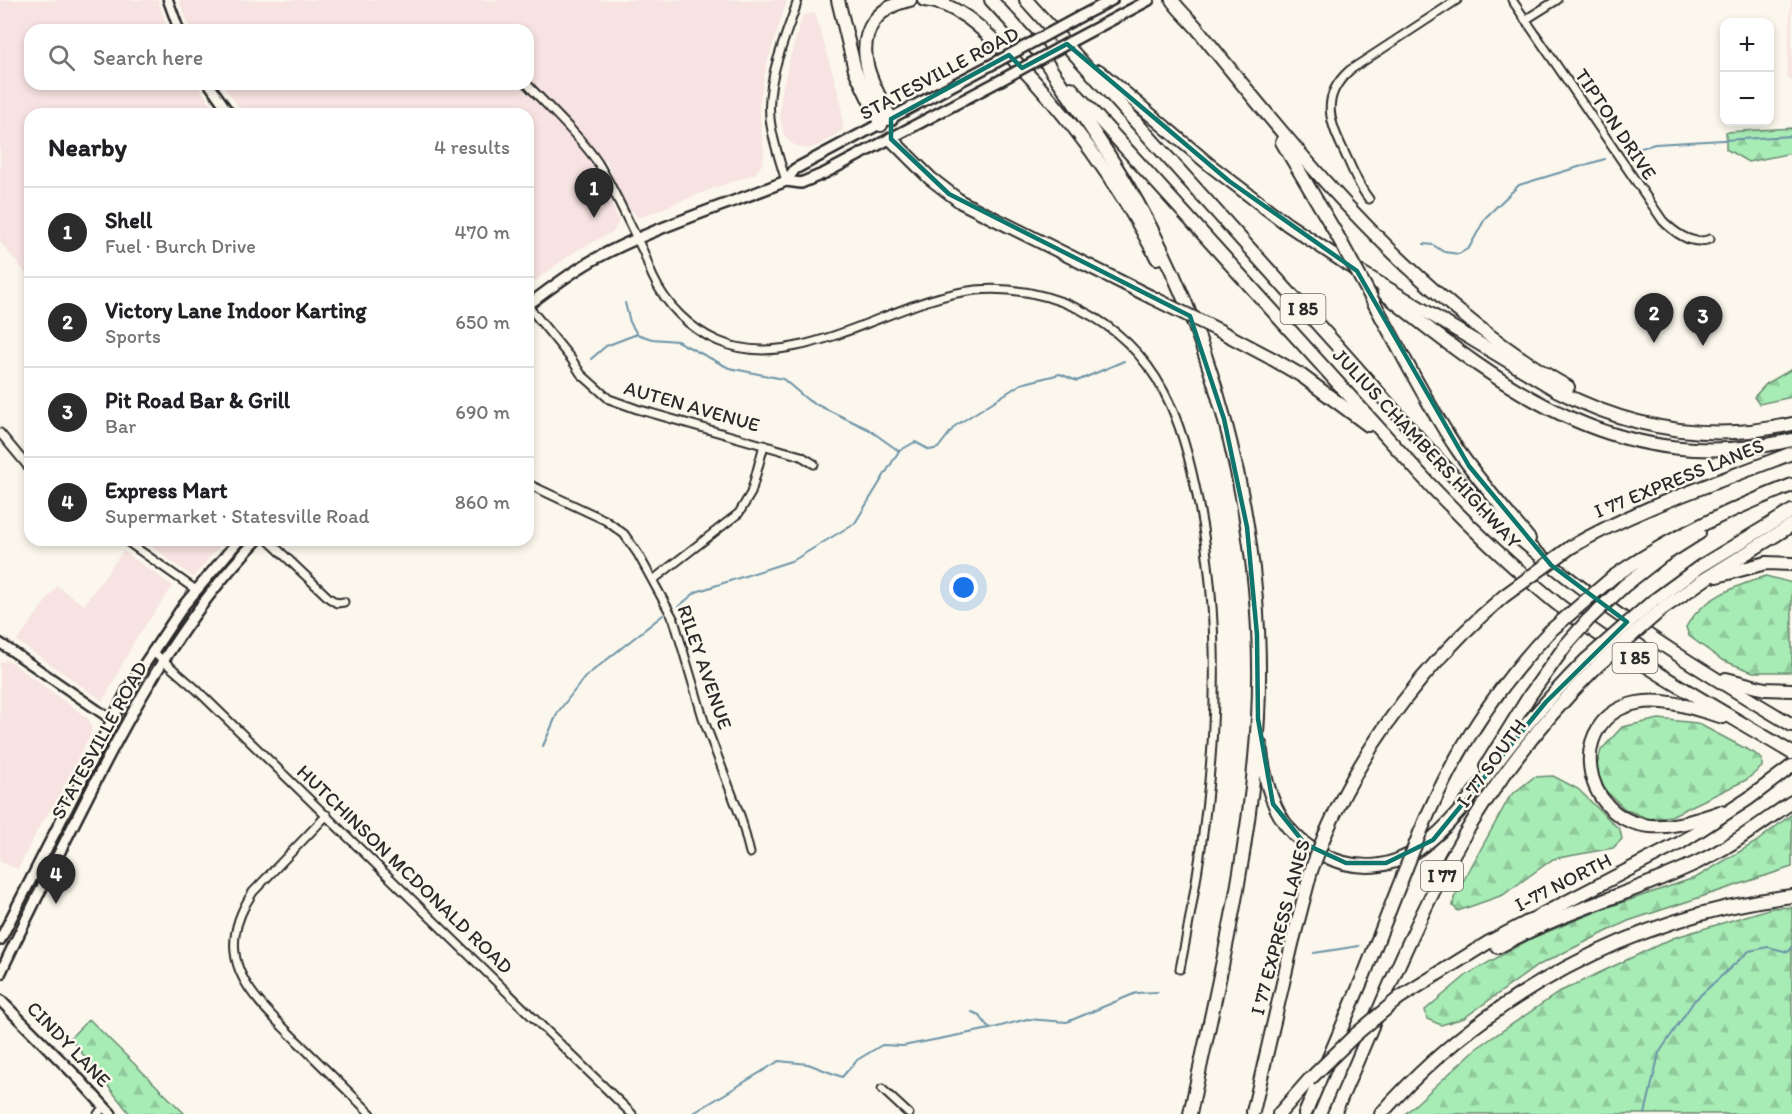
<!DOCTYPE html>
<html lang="en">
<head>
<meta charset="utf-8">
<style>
	body { margin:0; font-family:Itim,sans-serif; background:#f2f2f2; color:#202124 }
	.controls { position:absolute; right:18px; top:18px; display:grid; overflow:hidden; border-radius:12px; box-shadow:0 3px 9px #0003 }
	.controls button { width:54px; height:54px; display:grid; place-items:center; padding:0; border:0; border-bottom:2px solid #e0e0e0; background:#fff; color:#202124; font:30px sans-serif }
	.you { position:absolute; left:964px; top:588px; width:21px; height:21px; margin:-15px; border:4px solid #fff; border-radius:50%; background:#1a73e8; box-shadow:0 0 0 9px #1a73e833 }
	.badge { display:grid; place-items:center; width:39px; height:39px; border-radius:50%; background:#2b2b2b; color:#fff; font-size:20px; font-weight:700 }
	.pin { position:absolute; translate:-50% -50px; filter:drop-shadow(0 2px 3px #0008) }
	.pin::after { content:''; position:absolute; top:32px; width:21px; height:18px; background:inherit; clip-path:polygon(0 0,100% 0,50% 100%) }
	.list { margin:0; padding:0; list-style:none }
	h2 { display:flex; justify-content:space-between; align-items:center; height:78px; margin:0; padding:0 24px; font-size:26px }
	h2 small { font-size:20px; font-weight:400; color:#757577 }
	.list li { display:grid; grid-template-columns:39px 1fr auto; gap:18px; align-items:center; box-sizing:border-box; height:90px; padding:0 24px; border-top:2px solid #e0e0e0 }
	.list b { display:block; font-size:22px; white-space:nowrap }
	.list p { margin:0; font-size:20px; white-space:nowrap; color:#757577 }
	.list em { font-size:20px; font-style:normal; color:#757577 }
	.icon { flex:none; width:33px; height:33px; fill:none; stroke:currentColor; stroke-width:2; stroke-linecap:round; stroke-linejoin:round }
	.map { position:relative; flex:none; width:1792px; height:1114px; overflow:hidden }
	.search { position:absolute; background:#fff; box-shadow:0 3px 9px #0003; left:24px; top:24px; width:510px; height:66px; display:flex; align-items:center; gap:15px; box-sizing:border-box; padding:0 21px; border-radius:18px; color:#757577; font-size:22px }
	.panel { position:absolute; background:#fff; box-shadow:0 3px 9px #0003; left:24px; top:108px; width:510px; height:438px; border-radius:18px }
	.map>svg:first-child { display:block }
</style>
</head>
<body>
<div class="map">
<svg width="1792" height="1114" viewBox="0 0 1792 1114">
	<defs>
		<pattern id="forest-firs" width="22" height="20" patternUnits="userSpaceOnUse" patternTransform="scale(1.5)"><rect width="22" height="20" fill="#a7ebb5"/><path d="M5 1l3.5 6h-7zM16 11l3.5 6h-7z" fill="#90ca9c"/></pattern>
	</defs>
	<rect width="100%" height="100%" fill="#fbf7ec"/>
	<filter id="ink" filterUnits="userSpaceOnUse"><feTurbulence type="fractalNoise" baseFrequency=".0167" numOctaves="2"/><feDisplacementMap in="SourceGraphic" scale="12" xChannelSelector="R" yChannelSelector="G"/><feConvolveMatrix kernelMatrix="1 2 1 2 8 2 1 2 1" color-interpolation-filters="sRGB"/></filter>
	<g filter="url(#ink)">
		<!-- built -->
		<g fill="#f7e3e1">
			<polygon points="0,0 158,0 168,30 30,30 30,84 197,84 218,114 30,114 30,278 0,242"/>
			<polygon points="179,0 787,0 766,67 759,106 764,151 763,163 755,174 722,185 638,218 625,204 606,160 591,163 619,221 613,232 577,250 528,286 528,114 244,114 222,84 528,84 528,30 191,30"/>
			<polygon points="1791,0 1792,0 1792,82 1787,76"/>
			<polygon points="815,13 841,102 843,130 817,146 808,149 794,145 784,136 780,115 781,95 789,61 803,15"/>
			<polygon points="143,540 225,540 193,577"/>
			<polygon points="123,551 173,586 135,640 103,701 17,641 57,586 84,605"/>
			<polygon points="8,660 89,719 92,731 57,800 38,829 18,869 0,862 0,662"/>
		</g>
		<!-- forest -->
		<g fill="url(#forest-firs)" stroke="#698b70" stroke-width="1.5">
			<polygon points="1792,128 1792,153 1748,162 1726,149 1726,132"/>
			<polygon points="1792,369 1792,397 1759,404 1754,397 1766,384"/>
			<path d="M1766 576 1792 583V671L1790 672H1753L1722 660 1689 636 1686 627C1702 598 1736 586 1766 576Z"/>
			<polygon points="1659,719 1697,723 1754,753 1762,759 1762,767 1746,780 1671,816 1649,819 1625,809 1605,790 1596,769 1601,750 1622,727"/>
			<polygon points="1553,776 1578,789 1620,830 1622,839 1613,848 1553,859 1503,895 1458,911 1453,906 1454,898 1510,796 1534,777"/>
			<polygon points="1792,814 1792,867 1628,921 1537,966 1464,1018 1441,1025 1427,1019 1425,1010 1468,974 1532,938 1606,908 1697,877 1756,842"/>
			<polygon points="1792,907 1792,1114 1405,1114 1477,1048 1561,991 1673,938 1772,908"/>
			<polygon points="89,1019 185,1114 130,1114 70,1038"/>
		</g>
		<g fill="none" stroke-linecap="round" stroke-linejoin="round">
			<!-- stream -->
			<g stroke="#6c93a7" stroke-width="2">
				<polyline points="1634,150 1655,144 1792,136"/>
				<polyline points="1424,244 1433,245 1444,252 1459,254 1469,248 1486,217 1519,185 1605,159"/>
				<polyline points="625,303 630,322 637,334"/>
				<polyline points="591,359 606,346 637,334 652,339 677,341 729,368 783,379 809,401 868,429 899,451"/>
				<polyline points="679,606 696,592 794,560 855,523 899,451 915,442 930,450 938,448 955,426 1021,384 1060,374 1077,381 1124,361"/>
				<polyline points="543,746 558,712 585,677 663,615"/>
				<polyline points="1314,953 1359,946"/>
				<polyline points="972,1012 979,1015 989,1028"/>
				<polyline points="692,1114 779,1061 808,1064 842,1077 857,1060 882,1045 903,1046 990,1029 1027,1019 1067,1022 1136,993 1158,992"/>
				<polyline points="1645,1114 1659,1053 1694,1001 1749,951 1768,947 1788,952 1792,948"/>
			</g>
			<defs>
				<g id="minor">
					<path d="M1512 0 1663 221C1675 233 1693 246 1710 239"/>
					<polyline points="1525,20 1557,0"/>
					<path d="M527 84C548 107 581 137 598 163 614 189 629 223 643 251 647 260 649 269 653 277 666 305 690 329 718 341 797 376 893 298 976 290 1011 287 1047 294 1079 309 1160 349 1184 423 1199 506 1229 661 1211 816 1180 969"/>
					<path d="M786 181C780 161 772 139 770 118 766 79 786 37 798 0"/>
					<path d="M1369 199C1359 187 1354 173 1347 158 1332 126 1317 99 1350 70L1457 0"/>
					<polyline points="528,306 572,360 581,374 609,399 637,409 801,456 814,464"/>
					<polyline points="0,433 30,469"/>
					<polyline points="528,484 605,520 624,534 638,554 674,620 704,721 741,818 750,853"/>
					<polyline points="125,540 196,590"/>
					<polyline points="268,540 329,598 337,603 344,602"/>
					<polyline points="653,580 739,513 751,493 764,445"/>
					<polyline points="152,651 196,689 632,1114"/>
					<path d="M327 815 253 892C208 960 253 997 299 1043 323 1067 347 1090 371 1114"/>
					<polyline points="882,1089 909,1114"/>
					<polyline points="98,1114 104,1106"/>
				</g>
				<g id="tertiary">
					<polyline points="168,0 179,30"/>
					<polyline points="209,84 230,114"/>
					<polyline points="0,643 112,720"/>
				</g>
				<g id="secondary">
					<polyline points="1081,16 1112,0"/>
					<polyline points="1070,42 1149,0"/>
					<polyline points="786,181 795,169 989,66"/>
					<path d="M528 305C549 289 570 273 593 260 654 227 722 207 786 181L801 183 825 173 1001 80"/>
					<polyline points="0,940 128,689 184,605 239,540"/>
					<path d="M0 974C27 916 56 859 85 802 132 709 183 616 257 540"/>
					<polyline points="0,1000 78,1078 111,1114"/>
				</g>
				<g id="motorway">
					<polyline points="838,0 855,70 881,125"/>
					<path d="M924 0C959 3 986 33 1010 56 1070 115 1118 183 1157 258"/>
					<polyline points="991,0 1037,50"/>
					<path d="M1026 0C1131 116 1235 233 1340 349 1393 408 1444 472 1504 525 1592 603 1691 665 1792 725"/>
					<path d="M1172 0C1179 10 1188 18 1196 27 1282 134 1368 241 1477 326 1506 348 1536 370 1568 387"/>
					<path d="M1041 55C1082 115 1125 174 1157 240 1228 381 1266 559 1258 717 1251 852 1218 983 1190 1114"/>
					<path d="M1099 71 1211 166 1287 224 1347 264 1558 391C1632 429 1710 443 1792 424"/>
					<path d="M1071 88 1432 487C1471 528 1512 567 1556 603 1629 660 1712 705 1792 753"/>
					<path d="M891 119C876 90 852 53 874 21 883 9 896 3 910 0"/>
					<polyline points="891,139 930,178 961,202 1151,297"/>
					<polyline points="1282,142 1337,235"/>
					<path d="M1384 293C1507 393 1625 479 1792 440"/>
					<path d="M1380 314C1405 359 1428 406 1457 449 1479 481 1504 509 1529 539"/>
					<polyline points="1220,331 1271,358 1302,376 1368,425"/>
					<path d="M1571 547C1641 506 1717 483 1792 453"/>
					<polyline points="1717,576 1766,563 1792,564"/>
					<path d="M1613 577C1669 538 1728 510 1792 485"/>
					<polyline points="1624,586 1661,557 1699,533"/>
					<polyline points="1652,602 1701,566 1792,511"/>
					<polyline points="1662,609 1708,577 1792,525"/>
					<polyline points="1726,679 1765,689 1792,690"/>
					<path d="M1260 744C1265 789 1277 832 1321 854 1411 900 1464 804 1510 745 1534 715 1559 687 1586 660"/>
					<polyline points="1486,766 1530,695 1566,645"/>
					<path d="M1721 812C1698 819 1675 828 1650 826 1579 819 1566 717 1637 703 1666 697 1695 709 1723 717"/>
					<path d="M1420 833C1451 758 1493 691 1549 632"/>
					<path d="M1324 837C1365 742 1425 663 1504 596"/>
					<path d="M1498 947C1561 912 1631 894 1696 863 1731 847 1761 823 1792 802"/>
					<polyline points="1399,998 1489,942 1680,843 1748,799 1792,766"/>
					<polyline points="1253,1112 1292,944 1311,871"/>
					<polyline points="1279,1114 1309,1080"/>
					<polyline points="1305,1114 1364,975 1406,868"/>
					<path d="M1334 1114C1372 1029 1406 940 1451 858 1490 788 1539 724 1596 667"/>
					<path d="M1381 1114C1486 995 1634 915 1792 896"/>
				</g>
			</defs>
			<!-- minor casing -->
			<use href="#minor" stroke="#2b2b2b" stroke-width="11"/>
			<!-- tertiary casing -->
			<use href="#tertiary" stroke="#2b2b2b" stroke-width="13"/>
			<!-- secondary casing -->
			<use href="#secondary" stroke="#2b2b2b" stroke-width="14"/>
			<!-- motorway casing -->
			<use href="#motorway" stroke="#2b2b2b" stroke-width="16"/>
			<!-- minor -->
			<use href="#minor" stroke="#fbf7ec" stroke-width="7"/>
			<!-- tertiary -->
			<use href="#tertiary" stroke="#fbf7ec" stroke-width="8"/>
			<!-- secondary -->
			<use href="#secondary" stroke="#fbf7ec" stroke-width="9"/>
			<!-- motorway -->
			<use href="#motorway" stroke="#fbf7ec" stroke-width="12"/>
			<defs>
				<g id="secondary-bridge">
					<polyline points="989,66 1081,16"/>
					<polyline points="1001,80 1070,42"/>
				</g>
				<g id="motorway-bridge">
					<polyline points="1337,235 1380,314"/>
					<polyline points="1151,297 1220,331"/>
					<polyline points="1504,596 1571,547"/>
					<polyline points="1549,632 1613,577"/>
					<polyline points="1566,645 1588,620 1624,586"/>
					<polyline points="1586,660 1652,602"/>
					<polyline points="1596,667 1662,609"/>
					<polyline points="1406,868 1420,833"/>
					<polyline points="1311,871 1324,837"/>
					<polyline points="1309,1080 1355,1035 1399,998"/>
				</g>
			</defs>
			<!-- secondary-bridge casing -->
			<use href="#secondary-bridge" stroke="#2b2b2b" stroke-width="14" stroke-linecap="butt"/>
			<!-- motorway-bridge casing -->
			<use href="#motorway-bridge" stroke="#2b2b2b" stroke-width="16" stroke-linecap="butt"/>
			<!-- secondary-bridge -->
			<use href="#secondary-bridge" stroke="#fbf7ec" stroke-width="9"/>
			<!-- motorway-bridge -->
			<use href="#motorway-bridge" stroke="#fbf7ec" stroke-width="12"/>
		</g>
	</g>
	<!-- marked area -->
	<path fill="none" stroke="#0f766e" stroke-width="4.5" stroke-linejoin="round" d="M1067 44 1229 181 1357 271 1469 466 1551 565 1627 622 1546 702 1433 840 1386 863H1346L1305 844 1273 804 1258 719 1257 635 1247 527 1224 419 1190 316 949 194 891 139V119L1009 55 1022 68Z"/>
	<g text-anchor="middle" stroke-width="5" stroke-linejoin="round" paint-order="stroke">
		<!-- shield labels -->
		<g fill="#fbf7ec" stroke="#696865" stroke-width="1.5">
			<rect x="1280.5" y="294" width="45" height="30" rx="4.5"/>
			<rect x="1612.5" y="643" width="45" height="30" rx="4.5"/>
			<rect x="1421" y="861" width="42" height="30" rx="4.5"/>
		</g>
		<g font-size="18" font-weight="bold" fill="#2b2b2b">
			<text x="1303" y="315">I 85</text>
			<text x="1635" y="664">I 85</text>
			<text x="1442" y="882">I 77</text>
		</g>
		<!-- street labels -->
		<g font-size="20" fill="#2b2b2b" stroke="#fbf7ec">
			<text transform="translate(939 73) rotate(-28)" y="7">STATESVILLE ROAD</text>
			<text transform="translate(1616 124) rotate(56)" y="7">TIPTON DRIVE</text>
			<text transform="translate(692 406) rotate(16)" y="7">AUTEN AVENUE</text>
			<text transform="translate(1427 448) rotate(47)" y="7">JULIUS CHAMBERS HIGHWAY</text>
			<text transform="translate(1679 478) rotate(-22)" y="7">I 77 EXPRESS LANES</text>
			<text transform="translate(705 667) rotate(71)" y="7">RILEY AVENUE</text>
			<text transform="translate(99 740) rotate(-61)" y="7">STATESVILLE ROAD</text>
			<text transform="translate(1491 763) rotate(-54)" y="7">I-77 SOUTH</text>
			<text transform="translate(405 869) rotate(44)" y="7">HUTCHINSON MCDONALD ROAD</text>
			<text transform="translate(1563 882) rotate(-27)" y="7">I-77 NORTH</text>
			<text transform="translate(1280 927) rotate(-75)" y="7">I 77 EXPRESS LANES</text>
			<text transform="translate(69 1044) rotate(46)" y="7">CINDY LANE</text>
		</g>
	</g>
</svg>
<div class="controls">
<button>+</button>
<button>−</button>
</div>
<div class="you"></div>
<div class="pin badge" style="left:594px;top:218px">1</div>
<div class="pin badge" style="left:1654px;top:343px">2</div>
<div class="pin badge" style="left:1703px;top:346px">3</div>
<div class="pin badge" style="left:56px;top:904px">4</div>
<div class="search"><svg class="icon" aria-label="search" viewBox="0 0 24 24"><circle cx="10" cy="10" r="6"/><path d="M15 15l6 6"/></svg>Search here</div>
<section class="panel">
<h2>Nearby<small>4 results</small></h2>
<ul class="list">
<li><span class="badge">1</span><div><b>Shell</b><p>Fuel · Burch Drive</p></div><em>470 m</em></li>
<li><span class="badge">2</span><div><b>Victory Lane Indoor Karting</b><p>Sports</p></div><em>650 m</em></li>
<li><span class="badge">3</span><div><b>Pit Road Bar &amp; Grill</b><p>Bar</p></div><em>690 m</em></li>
<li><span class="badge">4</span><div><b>Express Mart</b><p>Supermarket · Statesville Road</p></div><em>860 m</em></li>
</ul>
</section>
</div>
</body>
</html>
